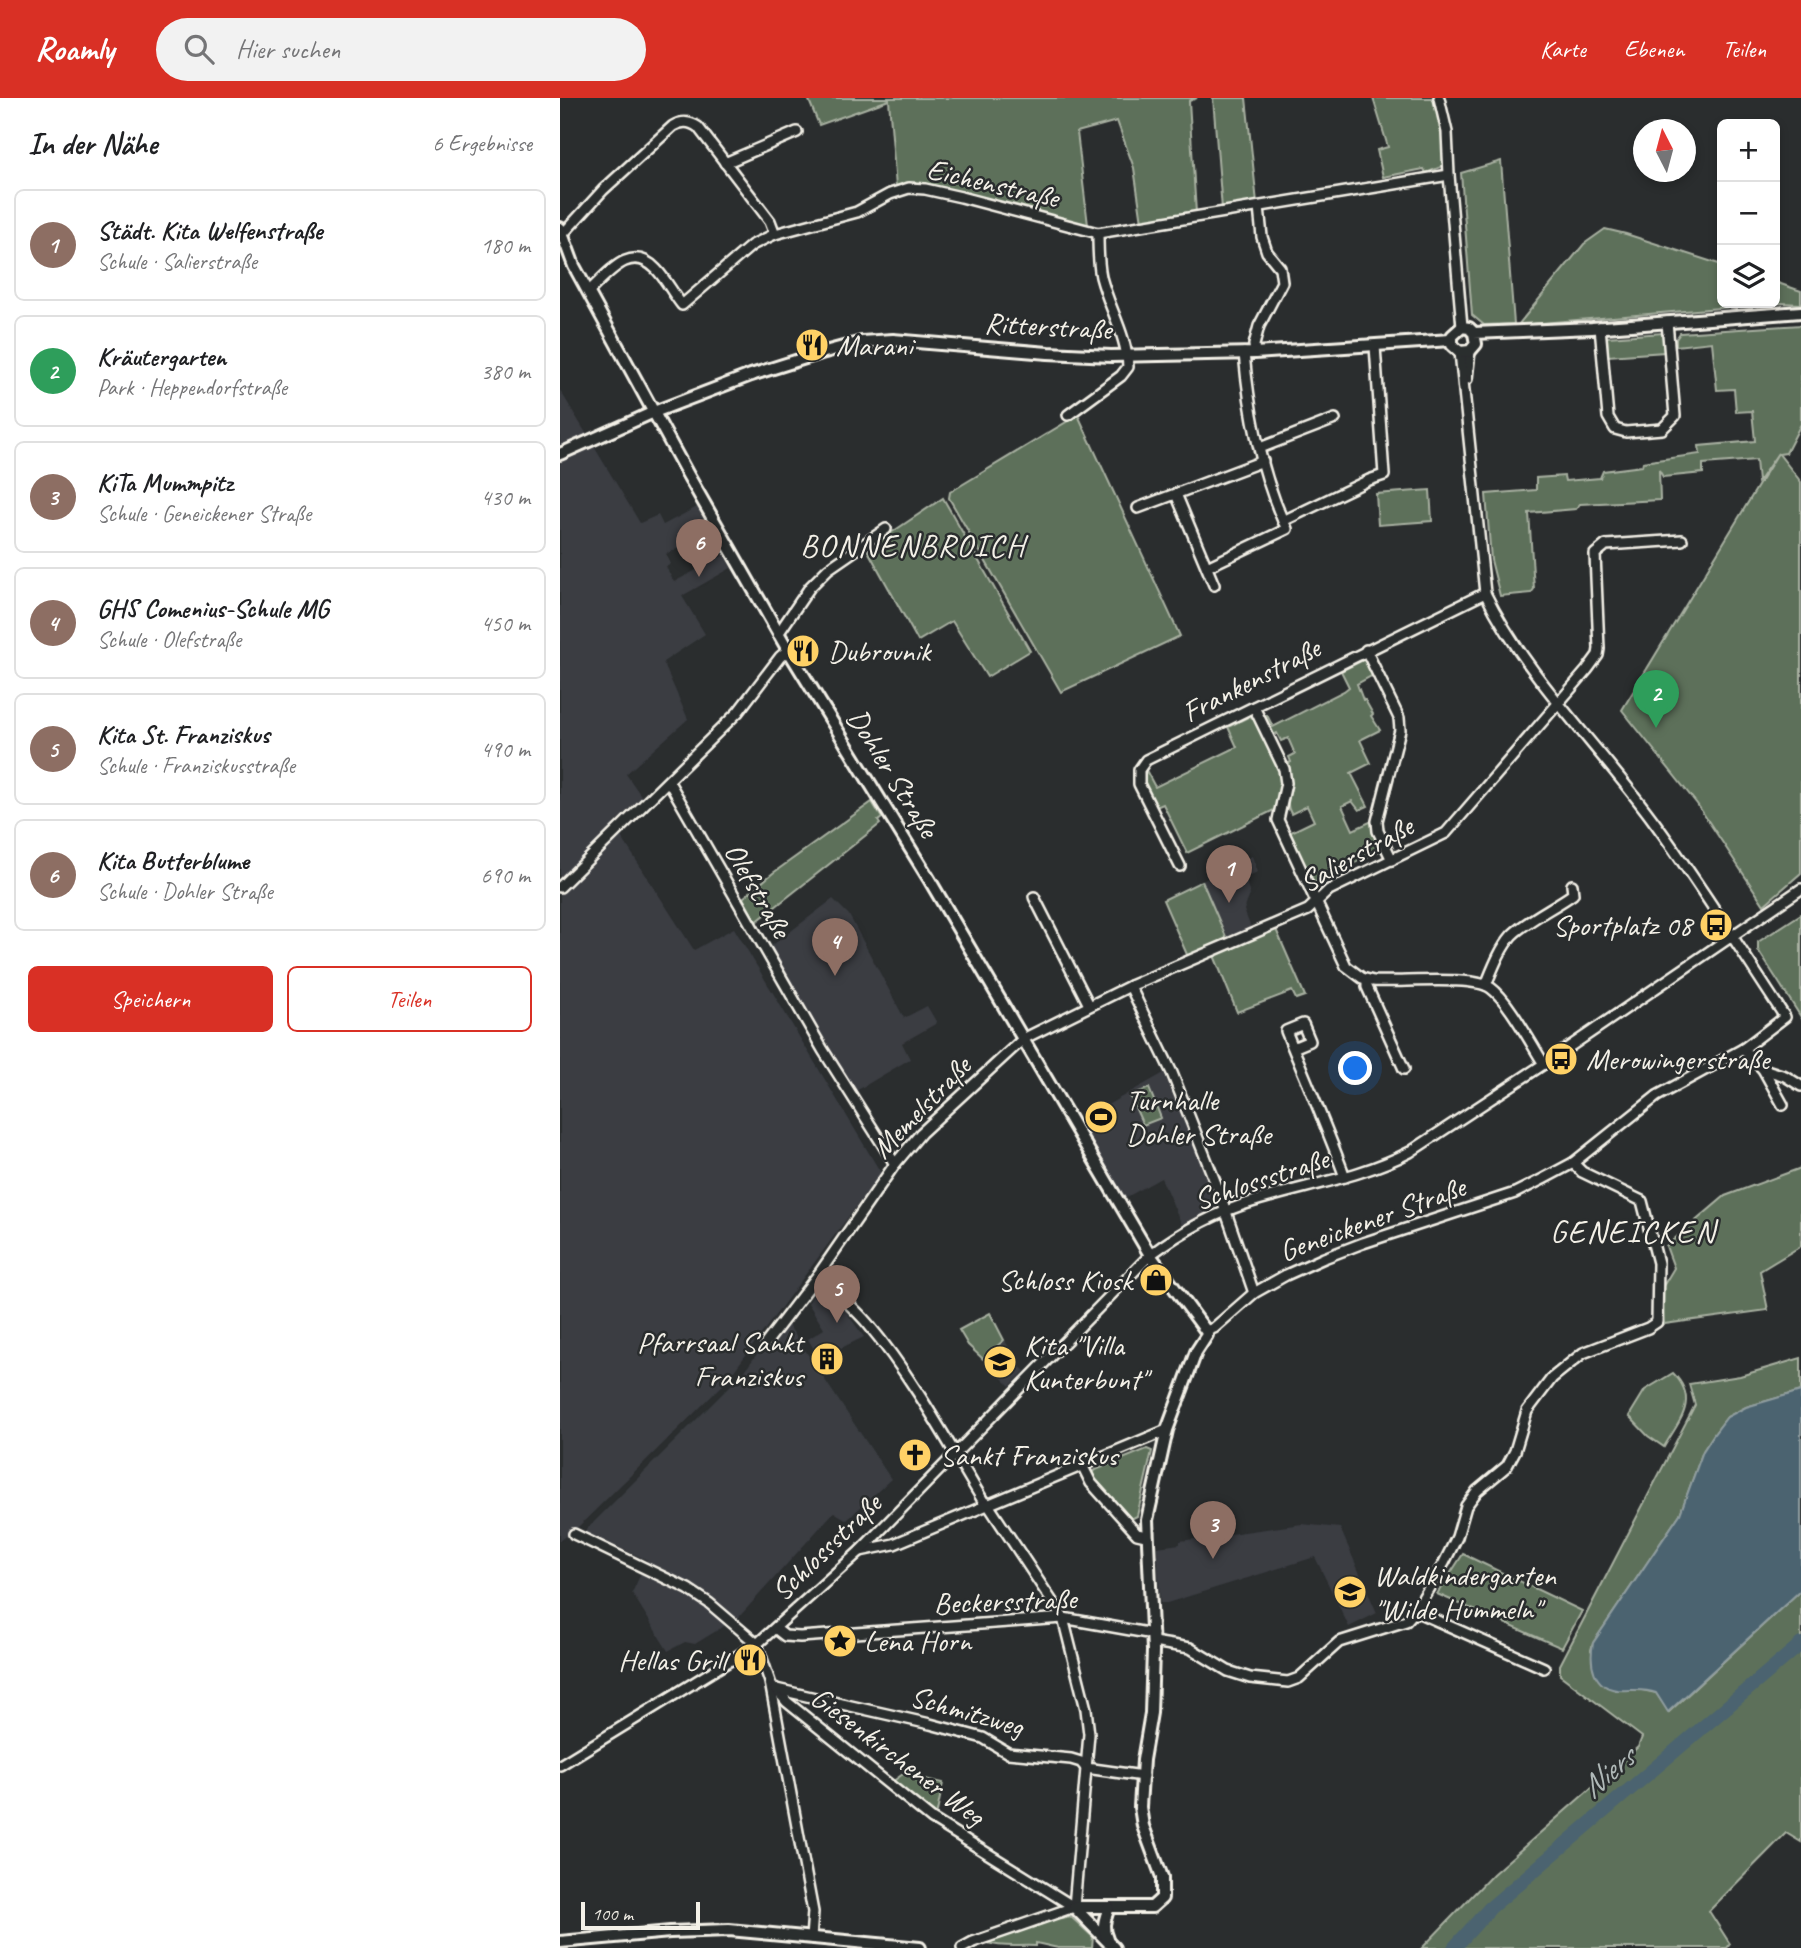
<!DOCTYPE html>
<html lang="de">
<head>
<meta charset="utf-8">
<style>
	body { margin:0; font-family:Caveat,sans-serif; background:#f2f2f2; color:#202124 }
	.controls { position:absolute; right:21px; top:21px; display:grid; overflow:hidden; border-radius:10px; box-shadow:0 4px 10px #0003 }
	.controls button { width:63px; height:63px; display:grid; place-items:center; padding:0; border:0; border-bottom:2px solid #e0e0e0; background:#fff; color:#202124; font:35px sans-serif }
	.compass { position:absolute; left:1073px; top:21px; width:63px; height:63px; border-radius:50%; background:#fff; box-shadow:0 4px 10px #0003; rotate:354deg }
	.scale { position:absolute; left:21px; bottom:18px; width:119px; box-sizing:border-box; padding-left:7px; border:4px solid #f4f1e8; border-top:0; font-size:19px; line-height:24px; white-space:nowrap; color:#f4f1e8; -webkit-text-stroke:5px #2a2d2e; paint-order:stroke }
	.you { position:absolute; left:796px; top:971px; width:24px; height:24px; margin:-18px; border:5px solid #fff; border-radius:50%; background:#1a73e8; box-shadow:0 0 0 10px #1a73e833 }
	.badge { display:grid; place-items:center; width:46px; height:46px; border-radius:50%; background:#d93025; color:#fff; font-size:23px; font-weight:700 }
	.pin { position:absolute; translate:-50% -58px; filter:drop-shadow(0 2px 4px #0008) }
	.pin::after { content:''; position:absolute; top:37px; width:24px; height:21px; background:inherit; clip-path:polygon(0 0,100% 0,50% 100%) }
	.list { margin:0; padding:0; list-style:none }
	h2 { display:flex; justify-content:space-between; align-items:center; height:91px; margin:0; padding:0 28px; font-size:30px }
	h2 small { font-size:23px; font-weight:400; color:#757577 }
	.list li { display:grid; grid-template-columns:46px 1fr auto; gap:21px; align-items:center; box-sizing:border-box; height:112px; margin:0 14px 14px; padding:0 14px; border:2px solid #e0e0e0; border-radius:10px }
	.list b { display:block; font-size:26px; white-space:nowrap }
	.list p { margin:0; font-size:23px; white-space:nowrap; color:#757577 }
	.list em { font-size:23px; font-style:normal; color:#757577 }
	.actions { display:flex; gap:14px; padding:21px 28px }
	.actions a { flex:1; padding:16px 0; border:2px solid #d93025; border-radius:10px; text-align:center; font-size:24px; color:#d93025 }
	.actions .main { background:#d93025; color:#fff }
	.icon { flex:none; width:38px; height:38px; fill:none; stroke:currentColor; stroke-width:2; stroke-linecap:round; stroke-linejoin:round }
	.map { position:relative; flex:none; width:1241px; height:1850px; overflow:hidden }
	header { display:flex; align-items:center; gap:42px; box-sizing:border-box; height:98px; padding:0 35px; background:#d93025; color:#fff }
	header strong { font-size:33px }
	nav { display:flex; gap:38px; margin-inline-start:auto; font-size:24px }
	.search { width:490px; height:63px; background:#f2f2f2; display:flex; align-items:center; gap:18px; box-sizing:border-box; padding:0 24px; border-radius:38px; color:#757577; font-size:26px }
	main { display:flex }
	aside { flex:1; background:#fff }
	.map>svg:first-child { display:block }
</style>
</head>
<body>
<header>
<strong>Roamly</strong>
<div class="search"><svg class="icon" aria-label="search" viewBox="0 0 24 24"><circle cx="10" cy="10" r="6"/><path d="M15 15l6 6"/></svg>Hier suchen</div>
<nav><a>Karte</a><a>Ebenen</a><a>Teilen</a></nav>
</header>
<main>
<aside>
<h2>In der Nähe<small>6 Ergebnisse</small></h2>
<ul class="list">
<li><span class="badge" style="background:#8d6e63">1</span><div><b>Städt. Kita Welfenstraße</b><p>Schule · Salierstraße</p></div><em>180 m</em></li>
<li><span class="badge" style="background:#2e9e5b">2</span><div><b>Kräutergarten</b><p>Park · Heppendorfstraße</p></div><em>380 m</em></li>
<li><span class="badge" style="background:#8d6e63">3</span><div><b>KiTa Mummpitz</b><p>Schule · Geneickener Straße</p></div><em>430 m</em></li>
<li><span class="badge" style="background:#8d6e63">4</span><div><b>GHS Comenius-Schule MG</b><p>Schule · Olefstraße</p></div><em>450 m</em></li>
<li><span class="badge" style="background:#8d6e63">5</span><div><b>Kita St. Franziskus</b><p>Schule · Franziskusstraße</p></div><em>490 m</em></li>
<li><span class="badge" style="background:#8d6e63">6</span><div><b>Kita Butterblume</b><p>Schule · Dohler Straße</p></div><em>690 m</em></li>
</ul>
<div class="actions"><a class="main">Speichern</a><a>Teilen</a></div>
</aside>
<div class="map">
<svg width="1241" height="1850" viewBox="0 0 1241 1850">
	<rect width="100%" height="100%" fill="#2a2d2e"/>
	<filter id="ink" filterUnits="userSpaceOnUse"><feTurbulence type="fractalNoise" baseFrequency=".0143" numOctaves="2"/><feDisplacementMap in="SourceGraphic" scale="14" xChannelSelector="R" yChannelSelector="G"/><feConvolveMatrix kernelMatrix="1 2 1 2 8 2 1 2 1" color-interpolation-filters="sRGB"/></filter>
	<g filter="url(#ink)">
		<!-- built -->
		<g fill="#3a3c42">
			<polygon points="0,292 80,425 98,417 103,427 137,409 145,424 119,437 123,448 106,456 111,466 106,469 114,484 164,457 171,470 122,498 145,536 103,564 128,621 66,676 82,699 53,726 134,852 174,830 321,1075 165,1285 17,1430 0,1443"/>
			<polygon points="692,758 698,774 685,779 690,797 684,812 691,830 667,841 642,783"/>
			<polygon points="273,801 289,817 344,920 367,908 377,925 342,945 350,961 296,993 210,849"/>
			<polygon points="604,975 659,1109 622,1127 601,1080 565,1100 519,1023"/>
			<polygon points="262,1191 279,1204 304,1239 279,1251 274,1245 255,1253 248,1241 264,1231 248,1205 254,1196"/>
			<polygon points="223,1219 331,1381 287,1422 274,1414 179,1519 135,1546 125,1544 108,1553 72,1495 87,1462 24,1434 184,1274"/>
			<polygon points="445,1242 457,1266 465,1273 450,1288 423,1262"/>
			<polygon points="742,1426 780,1430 817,1515 789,1529 755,1459 607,1505 600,1505 597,1449 620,1446 620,1443"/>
		</g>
		<!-- green -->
		<g fill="#5d705a" stroke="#a8b0a1" stroke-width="2">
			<polygon points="248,0 637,0 629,3 636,115 582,124 574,70 557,23 517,34 528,127 361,85 336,89 329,2 259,27"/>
			<polygon points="653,0 686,0 697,105 662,111"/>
			<polygon points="813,0 876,0 882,24 885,65 881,69 866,75 864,71 823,79 817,52 828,49"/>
			<polygon points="941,63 954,226 924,227 912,217 901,75"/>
			<polygon points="1045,131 1066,136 1162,167 1162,205 1215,205 1215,184 1241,193 1241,206 1219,205 958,227 1024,146"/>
			<polygon points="1241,227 1241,326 1226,355 1219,356 1241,384 1241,775 1204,807 1137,706 1062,612 1218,355 1198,384 1196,362 1143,366 1143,375 1103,379 1099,372 1100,402 1020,406 1016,411 969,415 974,491 971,495 940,498 931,462 926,396 976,392 976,380 1004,378 1005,383 1040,380 1043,373 1082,368 1083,364 1140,356 1139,348 1195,343 1192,313 1176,314 1174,291 1157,292 1152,244 1116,248 1116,241 1120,235"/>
			<polygon points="1103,235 1105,254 1048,258 1047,239"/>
			<polygon points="518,317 620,538 501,594 389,400 390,394"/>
			<polygon points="870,392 872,423 818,427 816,396"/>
			<polygon points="383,400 470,553 427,579 392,523 358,543 307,451"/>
			<path d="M803 562 807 564 813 577 797 586 803 602H805L813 616 811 618 820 632 800 642 811 665 791 675 808 708 799 712 792 703 782 708 793 732 812 723 813 735 821 752 752 786 729 735 754 723 747 708 731 716C722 700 734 686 725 667L731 664 729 659 735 656 728 640 721 643 717 635 711 638 701 617H707L713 629 784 593 789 589 781 573Z"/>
			<polygon points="690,618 694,621 721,677 722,687 716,711 627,755 603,706 594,710 583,687 581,677 587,674 595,689 677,649 668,629"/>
			<polygon points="312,704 322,720 318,723 320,726 196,824 183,800 213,775"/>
			<polygon points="642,783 667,841 628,859 603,802"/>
			<polygon points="1241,816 1241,919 1198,852 1198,844"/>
			<polygon points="715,829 745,898 736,901 732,893 677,914 653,855"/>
			<polygon points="589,990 601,1020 583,1027 570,998"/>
			<polygon points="1241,1070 1241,1148 1200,1173 1208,1212 1104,1226 1102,1190 1114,1170 1106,1148 1165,1098"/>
			<polygon points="430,1215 444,1242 423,1261 408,1247 399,1232"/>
			<polygon points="1241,1260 1241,1293 1186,1309 1167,1319 1154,1336 1143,1353 1120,1416 1033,1545 1031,1552 1056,1592 1082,1592 1096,1595 1109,1614 1241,1492 1241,1744 1226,1735 1149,1813 1170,1846 1167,1850 862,1850 933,1776 1078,1649 1082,1639 1000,1577 1000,1567 1135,1307 1129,1286 1180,1278"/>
			<path d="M1113 1275C1140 1302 1119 1323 1104 1349L1088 1338 1069 1318 1085 1292Z"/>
			<polygon points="587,1351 592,1353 577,1418 571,1421 532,1377 533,1373"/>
			<polygon points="903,1456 1022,1513 1002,1550 877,1496"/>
			<polygon points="343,1676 383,1685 376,1719 332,1684"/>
			<path d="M500 1818 501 1820 510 1818 533 1839 532 1850H498L476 1845V1848C460 1847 442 1850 428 1845Z"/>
		</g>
		<!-- water -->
		<path fill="#4b646f" stroke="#8f9c9f" stroke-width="2" d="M1241 1293V1492L1108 1614 1096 1595C1083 1590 1071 1593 1057 1592 1033 1589 1029 1565 1033 1545L1120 1416 1143 1353 1154 1336 1167 1319 1186 1309Z"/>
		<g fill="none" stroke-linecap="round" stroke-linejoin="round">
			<!-- river -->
			<polyline stroke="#4b646f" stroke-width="14" points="894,1850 930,1810 1241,1546"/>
			<defs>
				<g id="minor">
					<polyline points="879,0 887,34 889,77 902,229"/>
					<polyline points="165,65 237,34"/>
					<path d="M2 137 43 92 113 28C122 23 129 23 138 29L210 123 215 136"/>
					<path d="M28 194C47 177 70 144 96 171 106 181 113 196 122 207L192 147 215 136 297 114 330 96 349 90 365 91 401 99 538 135 889 77"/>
					<polyline points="1040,229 1048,319 1055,331 1066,334 1102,331 1115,318 1107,224"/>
					<path d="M684 255C689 312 700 371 723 423L809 382 824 377 815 248"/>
					<polyline points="695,255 694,247 699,228 722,184 720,170 707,154 702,139 699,109"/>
					<polyline points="907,281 910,253"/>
					<path d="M508 317 561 278 568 269C567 238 549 210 541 179 538 165 538 150 538 135"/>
					<polyline points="700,350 775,321"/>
					<polyline points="616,396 654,487"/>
					<polyline points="578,410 703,363"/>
					<polyline points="647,469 727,431 723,423"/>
					<polyline points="218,536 250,489 268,471 326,431"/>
					<polyline points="806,552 839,620 840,632 817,723 818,733 832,762"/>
					<path d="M694 609 724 671 726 685 718 722 786 868 802 880 813 883C839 885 913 877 931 890 949 903 971 946 984 966"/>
					<polyline points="109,684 263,952 335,1066"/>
					<polyline points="620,768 579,686 579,672 586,662 925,495"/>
					<polyline points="0,789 178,614 220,559 228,552"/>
					<polyline points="474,799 529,907"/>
					<polyline points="807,882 807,889 844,971"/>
					<path d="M926 887C933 870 940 851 952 837 966 823 995 809 1013 796L1012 787"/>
					<polyline points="570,888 612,975 658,1091 694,1195"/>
					<path d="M733 950 750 943 743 926 726 933C746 982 767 1030 785 1079"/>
					<polyline points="1183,951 1203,971 1223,1007"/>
					<polyline points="1203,971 1225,978 1241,988"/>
					<path d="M258 1177C275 1194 293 1208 308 1226 354 1281 388 1345 425 1406"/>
					<path d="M646 1233 654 1230 694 1195 726 1177 764 1160 803 1145 955 1095 983 1081 1013 1065 1097 998 1183 951 1225 919C1182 854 1141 788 1095 725 1039 648 967 580 925 495L900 254"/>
					<polyline points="206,1245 258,1177 335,1066 361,1035 463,941 570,888 748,812 769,792 886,735 1027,572 1038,557 1039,551 1035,456 1046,447 1122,442"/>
					<polyline points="522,1367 531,1385 577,1436 586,1438"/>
					<polyline points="427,1405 503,1520 526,1611 529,1636 514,1809"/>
					<polyline points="14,1436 128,1491 149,1505 197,1546 210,1584 250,1798 253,1814 251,1840"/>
					<polyline points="300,1453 334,1446 607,1332"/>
					<polyline points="855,1513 984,1570"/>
					<polyline points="216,1531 225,1538 240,1539 503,1520 593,1536"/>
					<polyline points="593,1544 630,1550 668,1573 690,1580 728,1584 739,1580 779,1544 846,1523 855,1513 884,1465 897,1439 906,1408 917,1393 947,1368 955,1353 967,1313 992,1280 1023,1255 1088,1230 1097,1224 1098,1165 1082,1103 1022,1074 1013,1065"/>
					<polyline points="215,1590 227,1604 372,1721 514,1809"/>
					<polyline points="216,1591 370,1626 423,1640 448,1655 511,1661 521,1664 526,1670 583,1678"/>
					<path d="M0 1667 197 1546 300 1453 590 1157C622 1133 656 1114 695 1103 747 1087 802 1079 850 1054L996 958 1241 791"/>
					<polyline points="402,1850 413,1844 514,1809"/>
				</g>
				<g id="major">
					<polyline points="0,130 14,168 128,377 228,552 369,781 590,1157 646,1233 647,1237 636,1254 607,1332 587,1422 593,1553 591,1615 583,1662 580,1709 583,1728 602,1779 602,1800 592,1809 514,1809"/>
					<polyline points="914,235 916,246 910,253 900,254 892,247 892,238 902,229 909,230 914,235 1032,230 1241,214"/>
					<polyline points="0,356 94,314 191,277 261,255 302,244 333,242 488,255 551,258 695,255 891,242"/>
					<polyline points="514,1809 554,1850"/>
					<path d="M547 1841C541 1829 545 1821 549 1809"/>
					<polyline points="0,1844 110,1834 169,1832 360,1850"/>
				</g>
			</defs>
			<!-- minor casing -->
			<use href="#minor" stroke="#f4f1e8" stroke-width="14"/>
			<!-- major casing -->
			<use href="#major" stroke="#f4f1e8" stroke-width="16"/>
			<!-- minor -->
			<use href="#minor" stroke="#2a2d2e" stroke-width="9"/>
			<!-- major -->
			<use href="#major" stroke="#2a2d2e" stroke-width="10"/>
		</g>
	</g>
	<!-- icons -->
	<defs>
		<symbol id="restaurant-disc" viewBox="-11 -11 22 22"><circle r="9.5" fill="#ffd166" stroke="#2a2d2e"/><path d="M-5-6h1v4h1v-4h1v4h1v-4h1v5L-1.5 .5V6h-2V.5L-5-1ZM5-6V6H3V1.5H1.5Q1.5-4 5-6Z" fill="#111"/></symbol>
		<symbol id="bus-disc" viewBox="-11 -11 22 22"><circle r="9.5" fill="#ffd166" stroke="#2a2d2e"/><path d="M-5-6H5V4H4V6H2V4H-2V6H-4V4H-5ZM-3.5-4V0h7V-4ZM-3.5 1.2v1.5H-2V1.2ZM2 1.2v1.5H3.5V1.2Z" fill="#111"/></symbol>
		<symbol id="stadium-disc" viewBox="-11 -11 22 22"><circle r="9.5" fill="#ffd166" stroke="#2a2d2e"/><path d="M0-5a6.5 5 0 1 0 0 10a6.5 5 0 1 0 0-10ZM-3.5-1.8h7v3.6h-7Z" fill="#111"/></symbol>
		<symbol id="shop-disc" viewBox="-11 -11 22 22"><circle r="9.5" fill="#ffd166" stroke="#2a2d2e"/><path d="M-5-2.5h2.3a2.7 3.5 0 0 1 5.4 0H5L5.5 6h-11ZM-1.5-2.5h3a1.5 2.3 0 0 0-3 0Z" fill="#111"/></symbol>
		<symbol id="building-disc" viewBox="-11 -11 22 22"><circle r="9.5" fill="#ffd166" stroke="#2a2d2e"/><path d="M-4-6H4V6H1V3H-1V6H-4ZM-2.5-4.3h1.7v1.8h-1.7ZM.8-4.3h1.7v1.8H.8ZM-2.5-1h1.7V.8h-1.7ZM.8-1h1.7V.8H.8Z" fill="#111"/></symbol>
		<symbol id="school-disc" viewBox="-11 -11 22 22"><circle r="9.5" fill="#ffd166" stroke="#2a2d2e"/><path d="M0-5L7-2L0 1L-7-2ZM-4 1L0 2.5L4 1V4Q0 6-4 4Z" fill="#111"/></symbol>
		<symbol id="church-disc" viewBox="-11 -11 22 22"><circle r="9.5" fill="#ffd166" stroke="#2a2d2e"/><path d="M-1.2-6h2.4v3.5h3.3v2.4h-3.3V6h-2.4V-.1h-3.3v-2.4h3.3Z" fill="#111"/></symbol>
		<symbol id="sight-disc" viewBox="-11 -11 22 22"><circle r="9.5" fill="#ffd166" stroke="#2a2d2e"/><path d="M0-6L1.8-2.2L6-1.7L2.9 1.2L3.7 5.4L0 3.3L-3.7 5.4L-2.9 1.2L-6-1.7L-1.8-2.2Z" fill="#111"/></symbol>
	</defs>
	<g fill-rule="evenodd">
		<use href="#restaurant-disc" x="233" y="228" width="38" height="38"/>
		<use href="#restaurant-disc" x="224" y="534" width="38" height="38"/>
		<use href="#bus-disc" x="1137" y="808" width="38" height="38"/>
		<use href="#bus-disc" x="982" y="942" width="38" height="38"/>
		<use href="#stadium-disc" x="522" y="1000" width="38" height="38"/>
		<use href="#shop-disc" x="577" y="1163" width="38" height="38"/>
		<use href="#building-disc" x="248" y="1242" width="38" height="38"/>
		<use href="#school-disc" x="421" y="1245" width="38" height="38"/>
		<use href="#church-disc" x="336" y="1338" width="38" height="38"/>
		<use href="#school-disc" x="771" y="1475" width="38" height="38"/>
		<use href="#sight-disc" x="261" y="1524" width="38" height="38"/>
		<use href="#restaurant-disc" x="171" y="1543" width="38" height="38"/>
	</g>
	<g text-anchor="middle" stroke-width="5" stroke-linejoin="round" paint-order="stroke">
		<!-- street labels -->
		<g font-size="30" fill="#f4f1e8" stroke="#2a2d2e">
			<text transform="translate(433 85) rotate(13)" y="10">Eichenstraße</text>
			<text transform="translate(488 228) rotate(3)" y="10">Ritterstraße</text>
			<text transform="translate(691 582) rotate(-27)" y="10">Frankenstraße</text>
			<text transform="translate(333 675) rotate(58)" y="10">Dohler Straße</text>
			<text transform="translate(796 756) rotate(-29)" y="10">Salierstraße</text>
			<text transform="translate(198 792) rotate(60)" y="10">Olefstraße</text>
			<text transform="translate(361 1009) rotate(-46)" y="10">Memelstraße</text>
			<text transform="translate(701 1081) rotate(-18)" y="10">Schlossstraße</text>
			<text transform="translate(812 1121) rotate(-20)" y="10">Geneickener Straße</text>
			<text transform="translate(266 1449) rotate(-44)" y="10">Schlossstraße</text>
			<text transform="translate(445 1503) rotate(-2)" y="10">Beckersstraße</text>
			<text transform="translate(407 1613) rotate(16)" y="10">Schmitzweg</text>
			<text transform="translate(338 1658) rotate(37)" y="10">Giesenkirchener Weg</text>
		</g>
		<!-- poi labels -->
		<g font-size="30" fill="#f4f1e8" stroke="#2a2d2e" text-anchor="start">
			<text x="276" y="257">Marani</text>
			<text x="268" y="563">Dubrovnik</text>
			<text x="1132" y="837" text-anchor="end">Sportplatz 08</text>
			<text x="1026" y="971">Merowingerstraße</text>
			<text x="566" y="1012">Turnhalle<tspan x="566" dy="34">Dohler Straße</tspan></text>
			<text x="572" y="1192" text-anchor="end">Schloss Kiosk</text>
			<text x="243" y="1254" text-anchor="end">Pfarrsaal Sankt<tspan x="243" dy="34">Franziskus</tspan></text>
			<text x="464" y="1257">Kita "Villa<tspan x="464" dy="34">Kunterbunt"</tspan></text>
			<text x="380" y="1367">Sankt Franziskus</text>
			<text x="814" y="1487">Waldkindergarten<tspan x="814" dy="34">"Wilde Hummeln"</tspan></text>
			<text x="304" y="1553">Lena Horn</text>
			<text x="166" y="1572" text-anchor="end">Hellas Grill</text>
		</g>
		<!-- neighbourhood labels -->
		<g font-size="32" letter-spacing="2" fill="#f4f1e8" stroke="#2a2d2e">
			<text x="353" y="458">BONNENBROICH</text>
			<text x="1073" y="1144">GENEICKEN</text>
		</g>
		<!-- water labels -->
		<g font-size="32" font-style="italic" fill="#b0b9b8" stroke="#2a2d2e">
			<text transform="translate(1047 1674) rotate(-40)" y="11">Niers</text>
		</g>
	</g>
</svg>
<div class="controls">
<button>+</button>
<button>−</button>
<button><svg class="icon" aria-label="layers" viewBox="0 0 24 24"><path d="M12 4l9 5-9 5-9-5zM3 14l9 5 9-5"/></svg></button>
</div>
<svg class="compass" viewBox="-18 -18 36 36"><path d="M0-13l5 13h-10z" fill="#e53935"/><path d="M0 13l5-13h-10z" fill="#757577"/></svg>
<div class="scale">100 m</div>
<div class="you"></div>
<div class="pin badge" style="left:669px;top:805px;background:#8d6e63">1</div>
<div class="pin badge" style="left:1096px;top:630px;background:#2e9e5b">2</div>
<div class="pin badge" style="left:653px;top:1461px;background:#8d6e63">3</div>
<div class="pin badge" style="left:275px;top:878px;background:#8d6e63">4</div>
<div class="pin badge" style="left:277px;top:1225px;background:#8d6e63">5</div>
<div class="pin badge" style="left:139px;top:479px;background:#8d6e63">6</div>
</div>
</main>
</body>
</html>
